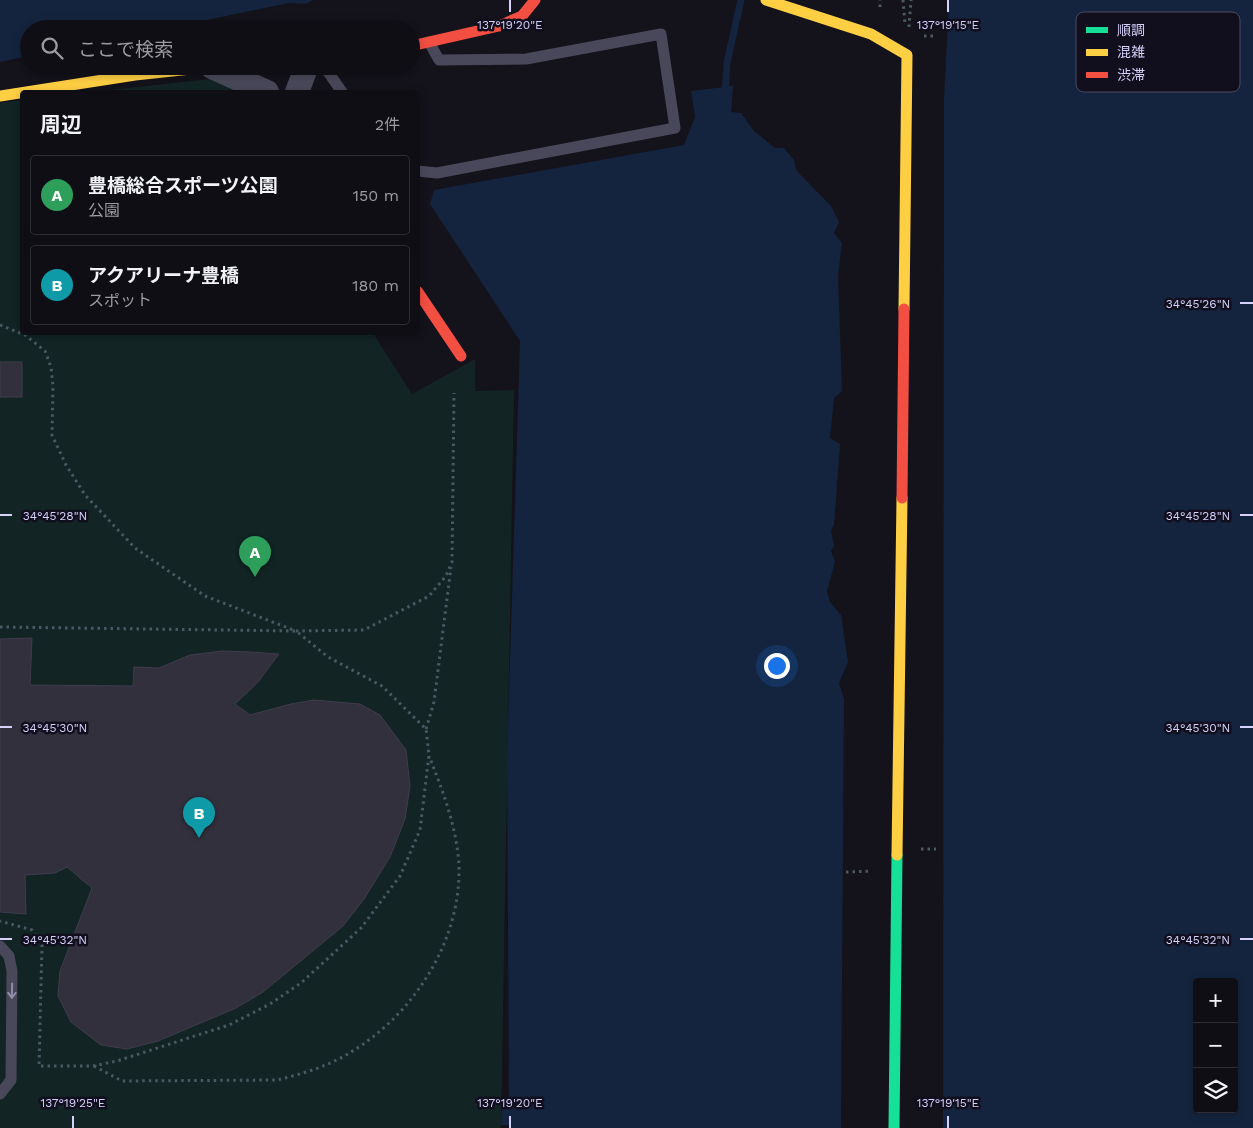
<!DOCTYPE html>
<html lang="ja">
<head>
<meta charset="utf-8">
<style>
	body { margin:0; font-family:"Work Sans","Noto Sans JP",sans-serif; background:#1d1c22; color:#f1f3f6 }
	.controls { position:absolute; right:15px; bottom:15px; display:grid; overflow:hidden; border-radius:5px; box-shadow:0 2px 8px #0003 }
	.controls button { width:45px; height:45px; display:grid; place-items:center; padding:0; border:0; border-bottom:1px solid #2f2e34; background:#0f0e14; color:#f1f3f6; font:25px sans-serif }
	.you { position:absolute; left:776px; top:665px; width:18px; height:18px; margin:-12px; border:4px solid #fff; border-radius:50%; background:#1a73e8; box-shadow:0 0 0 8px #1a73e833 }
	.badge { display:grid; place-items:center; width:32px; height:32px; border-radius:50%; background:#918eac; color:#fff; font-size:16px; font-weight:700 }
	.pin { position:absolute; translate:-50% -41px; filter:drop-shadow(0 1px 2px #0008) }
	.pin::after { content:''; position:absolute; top:26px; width:18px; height:15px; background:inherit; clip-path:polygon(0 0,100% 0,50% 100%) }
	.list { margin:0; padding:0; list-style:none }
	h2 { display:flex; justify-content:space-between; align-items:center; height:65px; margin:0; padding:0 20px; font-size:21px }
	h2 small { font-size:16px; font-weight:400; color:#9b9ca0 }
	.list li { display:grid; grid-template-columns:32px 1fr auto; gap:15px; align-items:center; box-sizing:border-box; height:80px; margin:0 10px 10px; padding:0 10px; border:1px solid #2f2e34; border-radius:5px }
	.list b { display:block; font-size:19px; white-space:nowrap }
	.list p { margin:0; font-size:16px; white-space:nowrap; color:#9b9ca0 }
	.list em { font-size:16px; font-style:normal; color:#9b9ca0 }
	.icon { flex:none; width:28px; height:28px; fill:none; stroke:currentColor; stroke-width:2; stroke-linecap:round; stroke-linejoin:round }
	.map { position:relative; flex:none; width:1253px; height:1128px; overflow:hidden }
	.search { position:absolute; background:#0f0e14; box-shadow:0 2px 8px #0003; left:20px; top:20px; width:400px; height:55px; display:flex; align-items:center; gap:12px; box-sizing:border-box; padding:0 18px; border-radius:28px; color:#9b9ca0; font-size:19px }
	.panel { position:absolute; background:#0f0e14; box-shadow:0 2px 8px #0003; left:20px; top:90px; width:400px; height:245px; border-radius:5px }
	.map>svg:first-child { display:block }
</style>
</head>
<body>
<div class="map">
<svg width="1253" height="1128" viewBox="0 0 1253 1128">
	<rect width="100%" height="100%" fill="#14121a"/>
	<!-- green -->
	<g fill="#122424">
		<polygon points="219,78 252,92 91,92"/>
		<polygon points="22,100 22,332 373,333 412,394 475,359 475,391 514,390 501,1128 0,1128 0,103"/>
	</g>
	<!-- water -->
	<g fill="#14243e" fill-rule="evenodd">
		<polygon points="0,0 313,0 306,4 289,3 164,29 29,29 29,56 0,62"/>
		<path d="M949 0H1253V1128H943L944 99ZM1197 982H1234V1109H1197Z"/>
		<polygon points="733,86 731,112 741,113 754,131 775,148 784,148 794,160 796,170 831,206 839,222 834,233 842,243 838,276 842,391 834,398 830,438 840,444 834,525 831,530 834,546 831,551 835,562 827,591 830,602 841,615 848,662 839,683 844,699 841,1128 509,1128 509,1125 501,1125 502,1107 509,1107 507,759 520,341 430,204 434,190 684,145 695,117 691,91"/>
	</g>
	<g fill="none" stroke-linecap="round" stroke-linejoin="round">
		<!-- stream -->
		<polyline stroke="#14243e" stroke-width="7" points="725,95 727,63 741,0"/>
	</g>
	<!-- building -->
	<g fill="#32303d" stroke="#403c4d">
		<rect x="0" y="362" width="22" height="35"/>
		<polygon points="32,638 30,685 133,686 134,667 159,668 190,655 222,651 250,652 279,654 258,682 235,704 250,715 291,704 314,700 360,704 380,715 406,750 410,786 405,819 390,857 364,899 343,926 263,992 236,1008 158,1041 127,1049 101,1045 71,1022 58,996 60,971 92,888 67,867 55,873 25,875 26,914 0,912 0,639"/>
	</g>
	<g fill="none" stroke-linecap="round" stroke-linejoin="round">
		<!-- path -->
		<g stroke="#4c5863" stroke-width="3" stroke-dasharray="2.5 4" stroke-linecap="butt">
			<polyline points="903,0 905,24"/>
			<polyline points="880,7 880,0"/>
			<polyline points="909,27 911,0"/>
			<polyline points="924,36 934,36"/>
			<polyline points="0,325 25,335 45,351 51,367 53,386 52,435 66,465 85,495 135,548 205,596 296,631 364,630 429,596 446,576 452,562 454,393"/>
			<polyline points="0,627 296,631 328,657 382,686 426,729 429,755 420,830 400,876 361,928 301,983 270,1004 229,1025 117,1061 93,1066 39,1066 42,945 32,930 0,921"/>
			<polyline points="426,729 434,702 451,567"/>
			<polyline points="921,849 936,849"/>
			<polyline points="846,872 872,871"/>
			<path d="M94 1066 122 1081 277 1080C302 1074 329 1066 351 1052 414 1014 461 941 459 866 457 828 443 791 429 756"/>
		</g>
		<!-- lane -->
		<g stroke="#49485a" stroke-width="11">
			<polyline points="324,66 342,92"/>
			<polyline points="418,171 437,173 675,128 661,34 526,59 439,60 429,42"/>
			<polyline points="0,946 9,956 12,971 11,1080 0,1094"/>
		</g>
		<!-- street -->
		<g stroke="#49485a" stroke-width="24">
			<polyline points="212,67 267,92"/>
			<polyline points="297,92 306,68 301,66"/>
		</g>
		<!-- fast -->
		<polyline stroke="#16e098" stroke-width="11" points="894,1128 897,855"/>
		<!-- slow -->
		<g stroke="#ffcf43" stroke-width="11">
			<polyline points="766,0 871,34 907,55 904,309"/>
			<polyline points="0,96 135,75 219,66"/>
			<polyline points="897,855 902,498"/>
		</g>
		<!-- jam -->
		<g stroke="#f24e42" stroke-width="11">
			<polyline points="411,46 499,26 522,16 535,0"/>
			<polyline points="418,292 461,356"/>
			<polyline points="902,498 904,309"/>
		</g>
	</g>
	<!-- one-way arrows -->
	<defs><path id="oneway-shaft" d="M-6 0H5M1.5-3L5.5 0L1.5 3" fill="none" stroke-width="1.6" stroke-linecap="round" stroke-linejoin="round" transform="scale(1.25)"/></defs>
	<use stroke="#8f8caa" href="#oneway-shaft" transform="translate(12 991) rotate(91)"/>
	<!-- ticks -->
	<path fill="none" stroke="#d5d1fa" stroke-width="2" d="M510 0V12M948 0V12M1240 303H1253M0 515H12M1240 515H1253M0 727H12M1240 727H1253M0 939H12M1240 939H1253M73 1116V1128M510 1116V1128M948 1116V1128"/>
	<!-- legend -->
	<rect x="1076" y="12" width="164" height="80" rx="8" fill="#110f1e" stroke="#4c4960" stroke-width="1"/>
	<rect x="1086" y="27" width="22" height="6" fill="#16e098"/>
	<rect x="1086" y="49" width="22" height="7" fill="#ffcf43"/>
	<rect x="1086" y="72" width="22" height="6" fill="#f24e42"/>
	<g font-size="14" fill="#d5d1fa">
		<text x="1117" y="35">順調</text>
		<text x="1117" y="57">混雑</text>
		<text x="1117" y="80">渋滞</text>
	</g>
	<g font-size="12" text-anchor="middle" fill="#d5d1fa" stroke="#110f1e" stroke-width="5" stroke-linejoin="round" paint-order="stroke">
		<text x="510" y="29">137°19'20"E</text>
		<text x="948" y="29">137°19'15"E</text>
		<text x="1198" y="308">34°45'26"N</text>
		<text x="1198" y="520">34°45'28"N</text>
		<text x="55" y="520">34°45'28"N</text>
		<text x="1198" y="732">34°45'30"N</text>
		<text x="55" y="732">34°45'30"N</text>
		<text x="1198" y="944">34°45'32"N</text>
		<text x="55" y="944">34°45'32"N</text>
		<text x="73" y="1107">137°19'25"E</text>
		<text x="510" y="1107">137°19'20"E</text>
		<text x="948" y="1107">137°19'15"E</text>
	</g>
</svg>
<div class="controls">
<button>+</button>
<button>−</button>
<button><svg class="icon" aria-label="layers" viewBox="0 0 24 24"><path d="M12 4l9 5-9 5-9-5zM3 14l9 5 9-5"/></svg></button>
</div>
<div class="you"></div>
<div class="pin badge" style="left:255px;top:577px;background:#2e9e5b">A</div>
<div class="pin badge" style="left:199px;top:838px;background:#0f9aa8">B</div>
<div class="search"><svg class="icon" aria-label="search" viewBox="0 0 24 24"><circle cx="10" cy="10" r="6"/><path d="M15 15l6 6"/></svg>ここで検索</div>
<section class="panel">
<h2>周辺<small>2件</small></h2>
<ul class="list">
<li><span class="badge" style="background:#2e9e5b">A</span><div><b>豊橋総合スポーツ公園</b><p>公園</p></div><em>150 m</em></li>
<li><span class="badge" style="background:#0f9aa8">B</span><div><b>アクアリーナ豊橋</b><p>スポット</p></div><em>180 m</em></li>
</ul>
</section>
</div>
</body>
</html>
